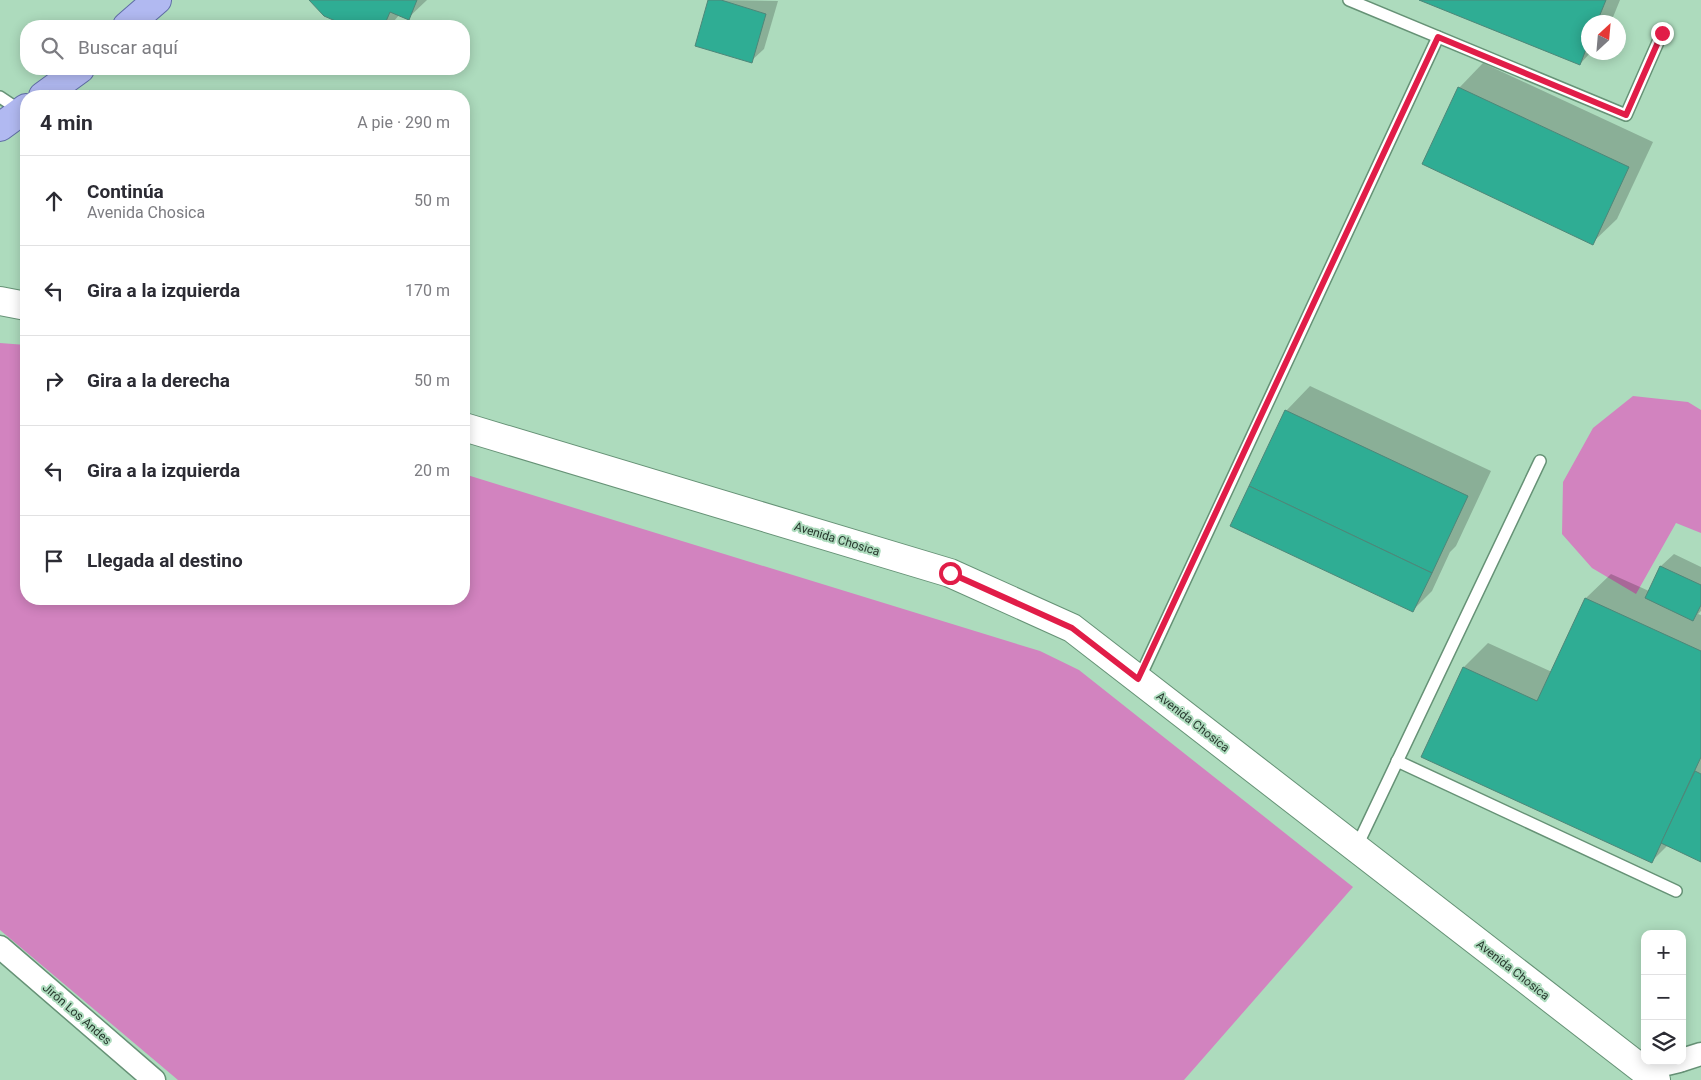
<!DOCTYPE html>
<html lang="es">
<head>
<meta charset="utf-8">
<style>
	body { margin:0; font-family:Roboto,sans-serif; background:#f2f2f3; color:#2b2b33 }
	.controls { position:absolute; right:15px; bottom:15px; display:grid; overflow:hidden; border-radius:10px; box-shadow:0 2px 12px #0003 }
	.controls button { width:45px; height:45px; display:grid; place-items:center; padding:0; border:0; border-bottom:1px solid #e1e1e2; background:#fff; color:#2b2b33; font:25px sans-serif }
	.compass { position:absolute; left:1581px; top:15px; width:45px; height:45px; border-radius:50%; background:#fff; box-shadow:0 2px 12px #0003; rotate:26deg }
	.stop { position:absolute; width:15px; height:15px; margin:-11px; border:4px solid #e11d48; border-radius:50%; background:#fff }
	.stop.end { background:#e11d48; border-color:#fff; box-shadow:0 1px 5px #0008 }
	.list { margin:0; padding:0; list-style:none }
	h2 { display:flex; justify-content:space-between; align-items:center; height:65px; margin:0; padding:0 20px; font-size:21px }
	h2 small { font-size:16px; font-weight:400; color:#7c7c81 }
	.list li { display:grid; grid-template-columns:32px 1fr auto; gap:15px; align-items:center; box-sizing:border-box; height:90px; padding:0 20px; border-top:1px solid #e1e1e2 }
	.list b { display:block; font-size:19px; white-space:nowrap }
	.list p { margin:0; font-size:16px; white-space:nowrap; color:#7c7c81 }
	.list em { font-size:16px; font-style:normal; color:#7c7c81 }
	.icon { flex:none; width:28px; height:28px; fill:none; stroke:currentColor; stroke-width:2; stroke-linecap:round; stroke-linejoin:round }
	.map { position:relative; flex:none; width:1701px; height:1080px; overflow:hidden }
	.search { position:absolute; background:#fff; box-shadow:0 2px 12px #0003; left:20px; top:20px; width:450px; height:55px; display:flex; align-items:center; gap:12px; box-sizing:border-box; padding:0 18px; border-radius:20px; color:#7c7c81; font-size:19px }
	.panel { position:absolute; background:#fff; box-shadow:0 2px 12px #0003; left:20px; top:90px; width:450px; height:515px; border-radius:20px }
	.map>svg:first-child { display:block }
</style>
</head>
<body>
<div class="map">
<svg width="1701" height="1080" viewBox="0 0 1701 1080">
	<rect width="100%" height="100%" fill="#addbbd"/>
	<!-- green -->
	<g fill="#d283bf">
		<polygon points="0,343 26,345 26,599 464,599 464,474 1040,651 1079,670 1353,887 1184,1080 178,1080 0,930"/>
		<polygon points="1633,396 1688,402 1701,410 1701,533 1676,523 1636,594 1592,568 1562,534 1563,482 1593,428"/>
	</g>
	<!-- shadow -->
	<g fill="#0003">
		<polygon points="310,0 427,0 408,18 399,15 390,26 351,26 324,15"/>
		<polygon points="709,0 778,1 764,49 751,61"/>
		<polygon points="1422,0 1620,0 1611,22 1588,22 1588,52 1591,52 1580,64"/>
		<polygon points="1483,63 1653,142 1617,219 1592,243 1459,88"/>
		<polygon points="1310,386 1491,471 1456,546 1450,552 1432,591 1413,610 1286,411"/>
		<polygon points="1674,554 1701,567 1701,611 1698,614 1701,615 1701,860 1668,845 1652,861 1464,667 1488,643 1552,672 1586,598 1611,574 1649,591 1661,566"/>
	</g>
	<!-- building -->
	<g fill="#2fad94" stroke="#4e8779">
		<polygon points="309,0 417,0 409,20 390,12 384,26 347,26 324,16"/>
		<polygon points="708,0 721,0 766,14 752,63 695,46"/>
		<polygon points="1419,0 1606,0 1597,22 1588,22 1588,44 1580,65"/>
		<polygon points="1458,87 1629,167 1593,245 1422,164"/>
		<polygon points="1285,410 1468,496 1432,573 1249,486"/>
		<polygon points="1249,486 1432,573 1413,612 1230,526"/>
		<polygon points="1660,566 1701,585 1701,605 1693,621 1645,598"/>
		<polygon points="1585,598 1701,651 1701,757 1652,863 1421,757 1463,667 1537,701"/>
		<polygon points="1695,771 1701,774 1701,862 1661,843"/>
	</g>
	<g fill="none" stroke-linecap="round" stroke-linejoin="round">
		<defs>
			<g id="lane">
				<polyline points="1349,0 1626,115 1662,33"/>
				<polyline points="0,97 21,111"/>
				<polyline points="1139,679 1438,37"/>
				<polyline points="1397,761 1676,891"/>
				<polyline points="1356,848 1540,461"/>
			</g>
			<g id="street">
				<polyline points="0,947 154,1080"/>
				<polyline points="1682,1060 1701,1054"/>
				<polyline points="1642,1070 1679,1061"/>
			</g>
			<g id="secondary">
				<polyline points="0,301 26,306"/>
				<polyline points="464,427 950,573 1072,628 1656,1080"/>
			</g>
			<g id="primary">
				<polyline points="127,26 157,0"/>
				<polyline points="43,96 80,69"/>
				<polyline points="0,127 26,108"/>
			</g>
		</defs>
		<!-- lane casing -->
		<use href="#lane" stroke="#669276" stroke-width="14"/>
		<!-- street casing -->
		<use href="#street" stroke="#669276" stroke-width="25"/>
		<!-- secondary casing -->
		<use href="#secondary" stroke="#669276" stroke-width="30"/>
		<!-- primary casing -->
		<use href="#primary" stroke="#5f6da6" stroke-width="30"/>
		<!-- lane -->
		<use href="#lane" stroke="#fff" stroke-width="11"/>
		<!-- street -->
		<use href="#street" stroke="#fff" stroke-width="22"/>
		<!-- secondary -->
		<use href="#secondary" stroke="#fff" stroke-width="28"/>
		<!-- primary -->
		<use href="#primary" stroke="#b1b9f1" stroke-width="28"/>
	</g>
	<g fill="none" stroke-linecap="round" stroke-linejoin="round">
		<!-- route -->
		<polyline stroke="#e11d48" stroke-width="6" points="950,573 1072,628 1138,679 1438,37 1626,115 1662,33"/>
	</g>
	<g text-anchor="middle" stroke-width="4" stroke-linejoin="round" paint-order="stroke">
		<!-- street labels -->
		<g font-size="12" fill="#26382d" stroke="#addbbd">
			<text transform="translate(837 539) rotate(17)" y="4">Avenida Chosica</text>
			<text transform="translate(1193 722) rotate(38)" y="4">Avenida Chosica</text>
			<text transform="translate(1513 970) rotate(38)" y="4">Avenida Chosica</text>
			<text transform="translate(77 1014) rotate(41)" y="4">Jirón Los Andes</text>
		</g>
	</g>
</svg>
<div class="controls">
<button>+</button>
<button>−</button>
<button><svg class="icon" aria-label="layers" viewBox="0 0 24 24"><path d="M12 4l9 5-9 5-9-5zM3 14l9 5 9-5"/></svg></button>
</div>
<svg class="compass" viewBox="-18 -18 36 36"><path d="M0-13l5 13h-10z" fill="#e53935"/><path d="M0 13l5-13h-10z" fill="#7c7c81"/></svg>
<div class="stop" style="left:950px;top:573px"></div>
<div class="stop end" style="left:1662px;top:33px"></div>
<div class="search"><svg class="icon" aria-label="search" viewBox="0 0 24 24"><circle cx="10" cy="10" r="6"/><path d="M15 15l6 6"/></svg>Buscar aquí</div>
<section class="panel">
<h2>4 min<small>A pie · 290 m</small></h2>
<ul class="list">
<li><svg class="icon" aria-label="ahead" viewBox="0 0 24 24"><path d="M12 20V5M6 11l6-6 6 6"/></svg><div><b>Continúa</b><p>Avenida Chosica</p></div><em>50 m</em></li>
<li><svg class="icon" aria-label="left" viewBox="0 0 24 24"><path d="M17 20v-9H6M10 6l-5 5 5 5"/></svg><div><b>Gira a la izquierda</b></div><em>170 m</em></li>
<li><svg class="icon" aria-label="right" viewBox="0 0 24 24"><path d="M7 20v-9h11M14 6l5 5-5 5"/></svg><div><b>Gira a la derecha</b></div><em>50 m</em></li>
<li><svg class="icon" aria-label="left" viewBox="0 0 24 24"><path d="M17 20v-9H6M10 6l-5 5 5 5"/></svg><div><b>Gira a la izquierda</b></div><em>20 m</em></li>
<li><svg class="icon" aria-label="arrive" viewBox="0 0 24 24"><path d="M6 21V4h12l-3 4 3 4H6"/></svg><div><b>Llegada al destino</b></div></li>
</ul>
</section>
</div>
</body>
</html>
